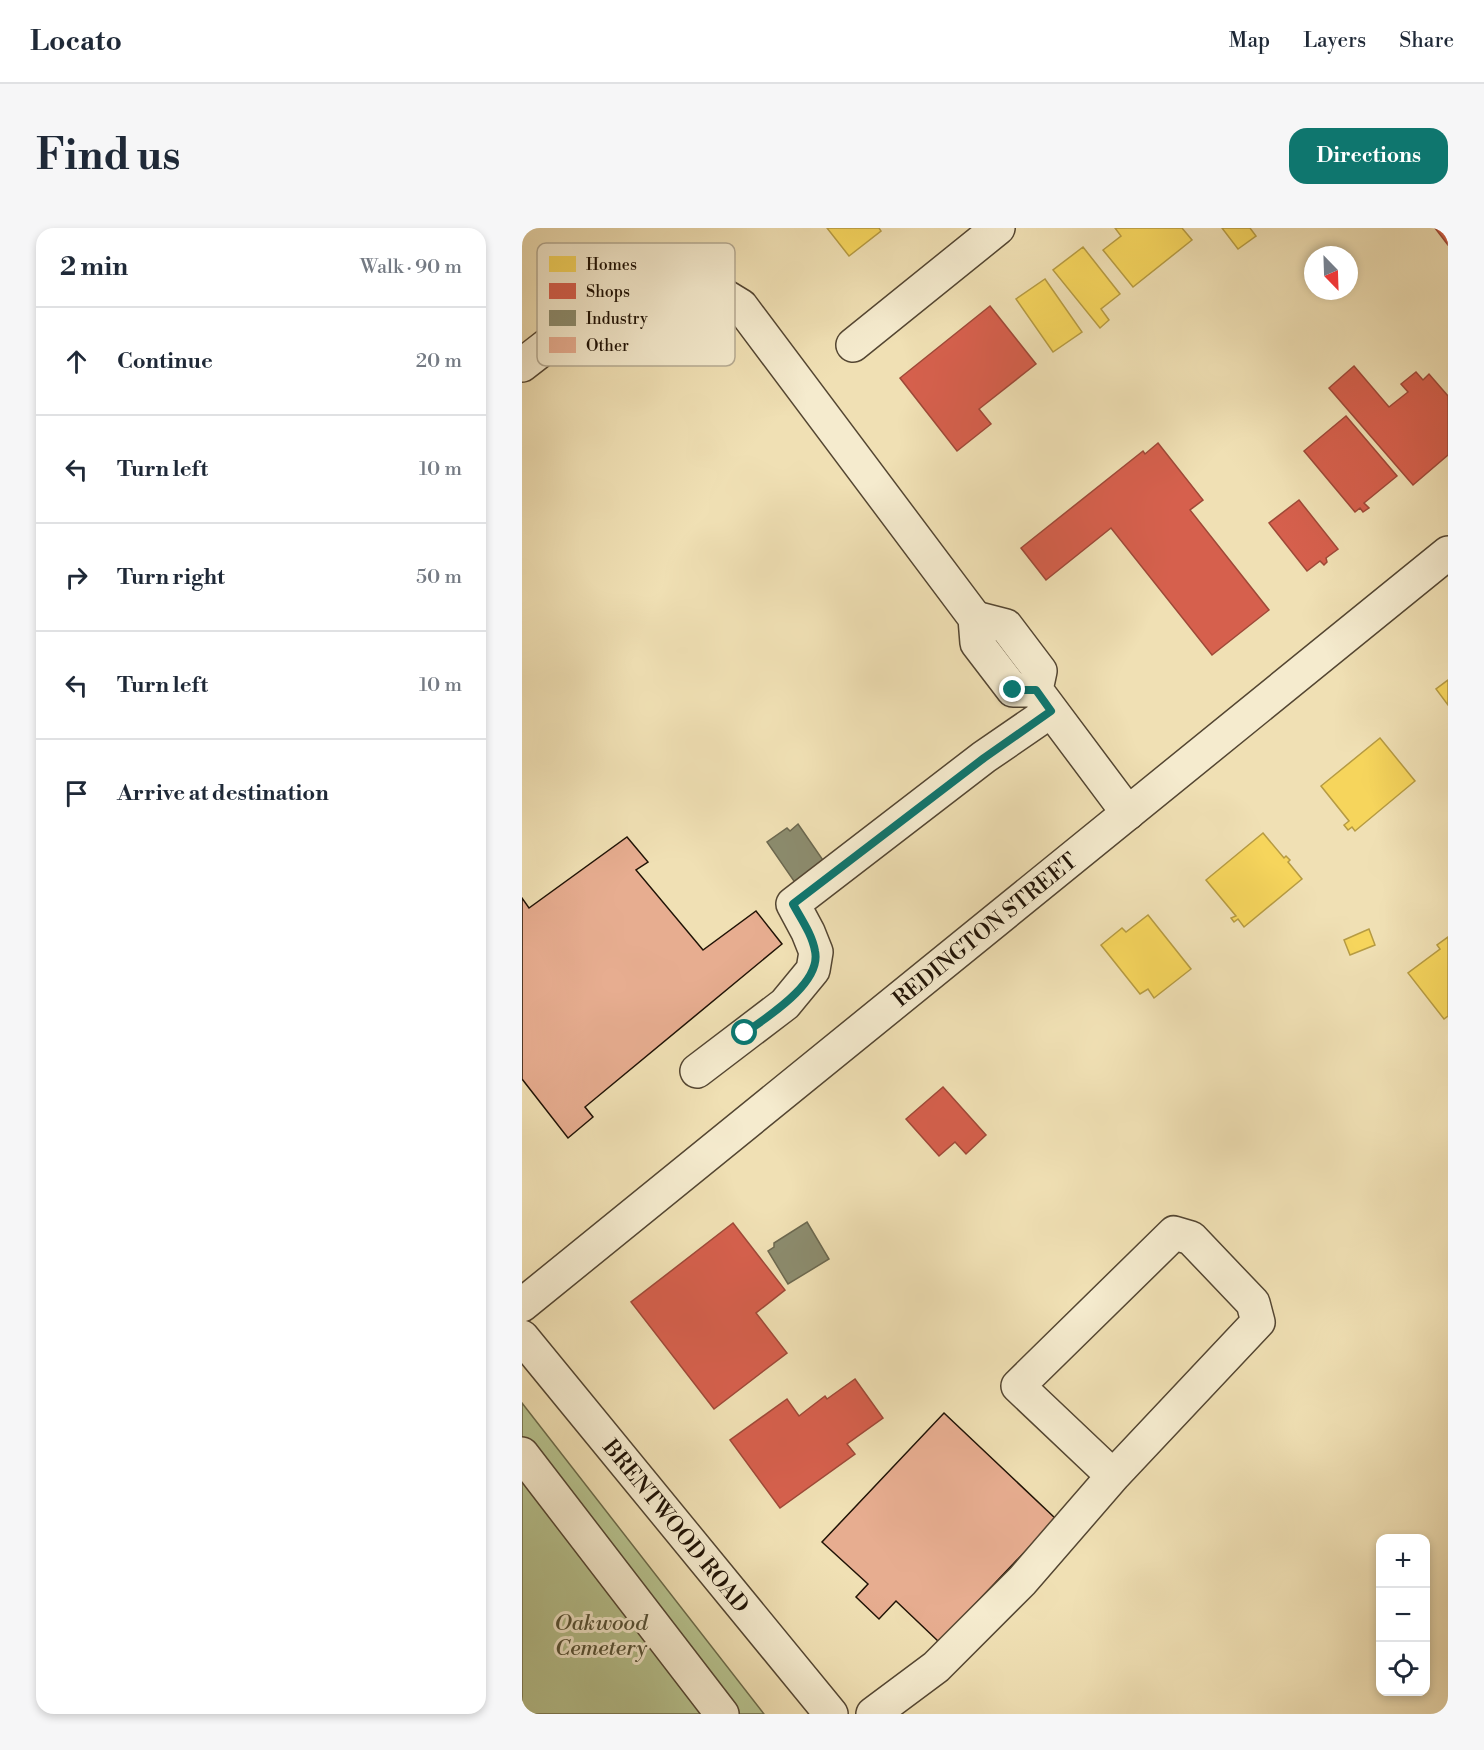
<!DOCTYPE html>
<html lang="en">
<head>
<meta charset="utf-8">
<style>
	body { margin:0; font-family:"Libre Bodoni",serif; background:#f6f6f7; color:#1f2937 }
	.controls { position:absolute; right:18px; bottom:18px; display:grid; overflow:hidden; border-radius:12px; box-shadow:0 3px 9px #0003 }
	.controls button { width:54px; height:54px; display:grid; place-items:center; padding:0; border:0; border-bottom:2px solid #e0e1e3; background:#fff; color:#1f2937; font:30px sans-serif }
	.compass { position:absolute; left:782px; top:18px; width:54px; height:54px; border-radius:50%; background:#fff; box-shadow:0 3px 9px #0003; rotate:157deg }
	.stop { position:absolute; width:18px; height:18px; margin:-14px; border:4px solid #0f766e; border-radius:50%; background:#fff }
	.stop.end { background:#0f766e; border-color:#fff; box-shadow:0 2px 6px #0008 }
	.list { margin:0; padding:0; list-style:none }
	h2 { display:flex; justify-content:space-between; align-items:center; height:78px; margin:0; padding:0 24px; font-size:26px }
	h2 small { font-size:20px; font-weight:400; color:#747a83 }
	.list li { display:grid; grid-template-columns:39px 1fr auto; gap:18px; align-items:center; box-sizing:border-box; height:108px; padding:0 24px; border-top:2px solid #e0e1e3 }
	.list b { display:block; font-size:22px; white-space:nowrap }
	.list em { font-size:20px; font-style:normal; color:#747a83 }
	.icon { flex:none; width:33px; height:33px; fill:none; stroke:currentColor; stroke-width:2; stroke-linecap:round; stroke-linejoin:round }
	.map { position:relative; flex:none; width:926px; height:1486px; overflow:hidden; border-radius:18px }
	header { display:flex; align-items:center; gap:36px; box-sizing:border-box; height:84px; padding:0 30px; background:#fff; border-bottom:2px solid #e0e1e3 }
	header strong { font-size:28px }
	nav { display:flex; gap:33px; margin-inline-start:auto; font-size:21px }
	.intro { display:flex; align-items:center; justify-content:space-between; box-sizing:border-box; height:144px; padding:0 36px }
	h1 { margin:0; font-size:42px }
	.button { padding:15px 27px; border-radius:18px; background:#0f766e; color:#fff; font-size:21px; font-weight:700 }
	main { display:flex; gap:36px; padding:0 36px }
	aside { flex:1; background:#fff; border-radius:18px; box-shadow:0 3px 9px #0003 }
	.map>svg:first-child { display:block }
</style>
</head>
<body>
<header>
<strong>Locato</strong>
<nav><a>Map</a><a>Layers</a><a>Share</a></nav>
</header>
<div class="intro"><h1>Find us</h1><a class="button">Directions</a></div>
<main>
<aside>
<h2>2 min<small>Walk · 90 m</small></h2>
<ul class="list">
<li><svg class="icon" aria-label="ahead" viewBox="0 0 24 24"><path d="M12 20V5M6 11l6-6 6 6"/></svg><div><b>Continue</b></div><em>20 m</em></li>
<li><svg class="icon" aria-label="left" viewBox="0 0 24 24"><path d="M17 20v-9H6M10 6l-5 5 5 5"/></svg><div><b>Turn left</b></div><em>10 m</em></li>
<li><svg class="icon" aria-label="right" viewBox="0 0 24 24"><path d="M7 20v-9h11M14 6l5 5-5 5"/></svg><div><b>Turn right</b></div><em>50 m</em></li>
<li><svg class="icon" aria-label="left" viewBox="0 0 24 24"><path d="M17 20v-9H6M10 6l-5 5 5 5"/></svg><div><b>Turn left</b></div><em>10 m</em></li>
<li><svg class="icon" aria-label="arrive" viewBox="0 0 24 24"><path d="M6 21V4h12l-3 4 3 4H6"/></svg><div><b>Arrive at destination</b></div></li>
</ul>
</aside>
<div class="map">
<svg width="926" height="1486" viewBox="0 0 926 1486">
	<rect width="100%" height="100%" fill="#f0e0b4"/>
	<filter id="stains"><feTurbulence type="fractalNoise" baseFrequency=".00333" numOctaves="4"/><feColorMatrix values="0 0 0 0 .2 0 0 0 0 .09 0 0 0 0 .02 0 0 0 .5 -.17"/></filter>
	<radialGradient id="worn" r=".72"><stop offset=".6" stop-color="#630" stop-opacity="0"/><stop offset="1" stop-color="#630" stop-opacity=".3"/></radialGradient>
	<!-- green -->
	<polygon fill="#b7c38f" stroke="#6c6b4a" stroke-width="1.5" points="0,1175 242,1486 0,1486"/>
	<!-- homes -->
	<g fill="#f6d55c" stroke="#b69b42" stroke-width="1.5">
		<polygon points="305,0 357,0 359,3 327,28"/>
		<polygon points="593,0 660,0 670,12 611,59 581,22 599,8"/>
		<polygon points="700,0 728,0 734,8 716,21"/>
		<polygon points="561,19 598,66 579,81 587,92 578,100 531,42"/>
		<polygon points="523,51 560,104 531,124 494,71"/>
		<polygon points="926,452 926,477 914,461"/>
		<polygon points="858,510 893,553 833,603 830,599 826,602 822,597 827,593 799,558"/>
		<polygon points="741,605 762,630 764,628 768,632 766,634 780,651 722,699 716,691 712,694 709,690 714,688 684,652"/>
		<polygon points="626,687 669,741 632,770 626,761 618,766 579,717 600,700 604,704"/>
		<polygon points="847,701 853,717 828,727 822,712"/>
		<polygon points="926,709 926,788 922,791 886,745 918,721 915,717"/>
	</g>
	<!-- shops -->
	<g fill="#d6604d" stroke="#9f4938" stroke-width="1.5">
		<polygon points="913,0 926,0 926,17"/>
		<polygon points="468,78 514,136 457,181 469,196 435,223 378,150"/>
		<polygon points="832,138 867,179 886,164 879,156 894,144 901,152 907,146 926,168 926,227 891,257 807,160"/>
		<polygon points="824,188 875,248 842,275 847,280 841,284 838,280 833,284 782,223"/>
		<polygon points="636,215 681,272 668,282 747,382 690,427 589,300 524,352 499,320 621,223 623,226"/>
		<polygon points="777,272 816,321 804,330 805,334 802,337 798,333 785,343 747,295"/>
		<polygon points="421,859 464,907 444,926 433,914 417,928 384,891"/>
		<polygon points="211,995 263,1062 234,1085 265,1125 192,1181 109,1074"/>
		<polygon points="333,1151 361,1190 325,1216 333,1226 258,1280 208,1212 265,1171 277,1188 303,1168 305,1171"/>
	</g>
	<!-- industry -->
	<g fill="#8c8c6e" stroke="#6c684f" stroke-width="1.5">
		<polygon points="276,596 303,635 274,656 245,614 265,600 268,603"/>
		<polygon points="285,994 307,1031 266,1056 246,1023 252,1019 252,1015"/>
	</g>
	<!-- building -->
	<g fill="#e7ad90" stroke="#201306" stroke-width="1.5">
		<polygon points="105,609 126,634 114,642 181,722 234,683 260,716 63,879 71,889 46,910 0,851 0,670 7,680"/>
		<polygon points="422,1185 534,1291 417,1414 374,1373 357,1391 334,1369 346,1356 300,1314"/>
	</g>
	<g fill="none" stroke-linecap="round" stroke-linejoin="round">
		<defs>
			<g id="minor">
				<polyline points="331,117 476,0"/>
				<polyline points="0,137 63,88 110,61 146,55 176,60 196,64 219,78 453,390 455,415 491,462 514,462"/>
				<polyline points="453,390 484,398 518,443 514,462 606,585"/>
				<polyline points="175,843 263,776 291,742 294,724 286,704 271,676 462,529 529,483"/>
				<path id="s1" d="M0 1077 926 325"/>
				<path id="s2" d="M0 1109 309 1486"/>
				<polyline points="0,1226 200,1486"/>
				<polyline points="351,1486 414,1439 500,1353 591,1248 736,1094 731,1075 669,1010 652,1005 496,1158 591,1248"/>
			</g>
		</defs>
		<!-- minor casing -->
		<use href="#minor" stroke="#544632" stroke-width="36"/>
		<!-- minor -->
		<use href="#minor" stroke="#f5ebce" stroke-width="33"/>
	</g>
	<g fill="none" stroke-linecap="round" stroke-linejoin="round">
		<!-- route -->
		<path stroke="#0f766e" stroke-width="8" d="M223 805C245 789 300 755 293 723 290 706 279 691 271 676L462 530 529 483 514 462H491"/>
	</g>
	<g text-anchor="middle" stroke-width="6" stroke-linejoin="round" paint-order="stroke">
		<!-- street labels -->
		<g font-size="22" fill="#201306" stroke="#f5ebce">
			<text dy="8" stroke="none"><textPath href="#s1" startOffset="596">REDINGTON STREET</textPath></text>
			<text dy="8" stroke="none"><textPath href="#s2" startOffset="244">BRENTWOOD ROAD</textPath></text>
		</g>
		<!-- park labels -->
		<g font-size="22" font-style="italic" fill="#555136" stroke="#f5ebce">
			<text x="79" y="1402">Oakwood<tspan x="79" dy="25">Cemetery</tspan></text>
		</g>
	</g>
	<!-- legend -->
	<rect x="15" y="15" width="198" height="123" rx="9" fill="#f5ebce" stroke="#b5aa92" stroke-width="1.5"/>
	<rect x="27" y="28" width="27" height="16" fill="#f6d55c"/>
	<rect x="27" y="55" width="27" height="16" fill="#d6604d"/>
	<rect x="27" y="82" width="27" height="16" fill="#8c8c6e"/>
	<rect x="27" y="109" width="27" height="16" fill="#e7ad90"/>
	<g font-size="16" fill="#201306">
		<text x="64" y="42">Homes</text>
		<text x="64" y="69">Shops</text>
		<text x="64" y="96">Industry</text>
		<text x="64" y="123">Other</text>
	</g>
	<rect width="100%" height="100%" filter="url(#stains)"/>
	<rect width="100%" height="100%" fill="url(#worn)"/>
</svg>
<div class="controls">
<button>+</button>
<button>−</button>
<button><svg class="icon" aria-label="locate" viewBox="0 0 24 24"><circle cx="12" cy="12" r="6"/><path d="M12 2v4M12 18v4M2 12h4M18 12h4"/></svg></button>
</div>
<svg class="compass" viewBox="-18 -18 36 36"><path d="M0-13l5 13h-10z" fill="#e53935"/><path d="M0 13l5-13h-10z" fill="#747a83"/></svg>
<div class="stop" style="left:223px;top:805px"></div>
<div class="stop end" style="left:491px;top:462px"></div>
</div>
</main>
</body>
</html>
